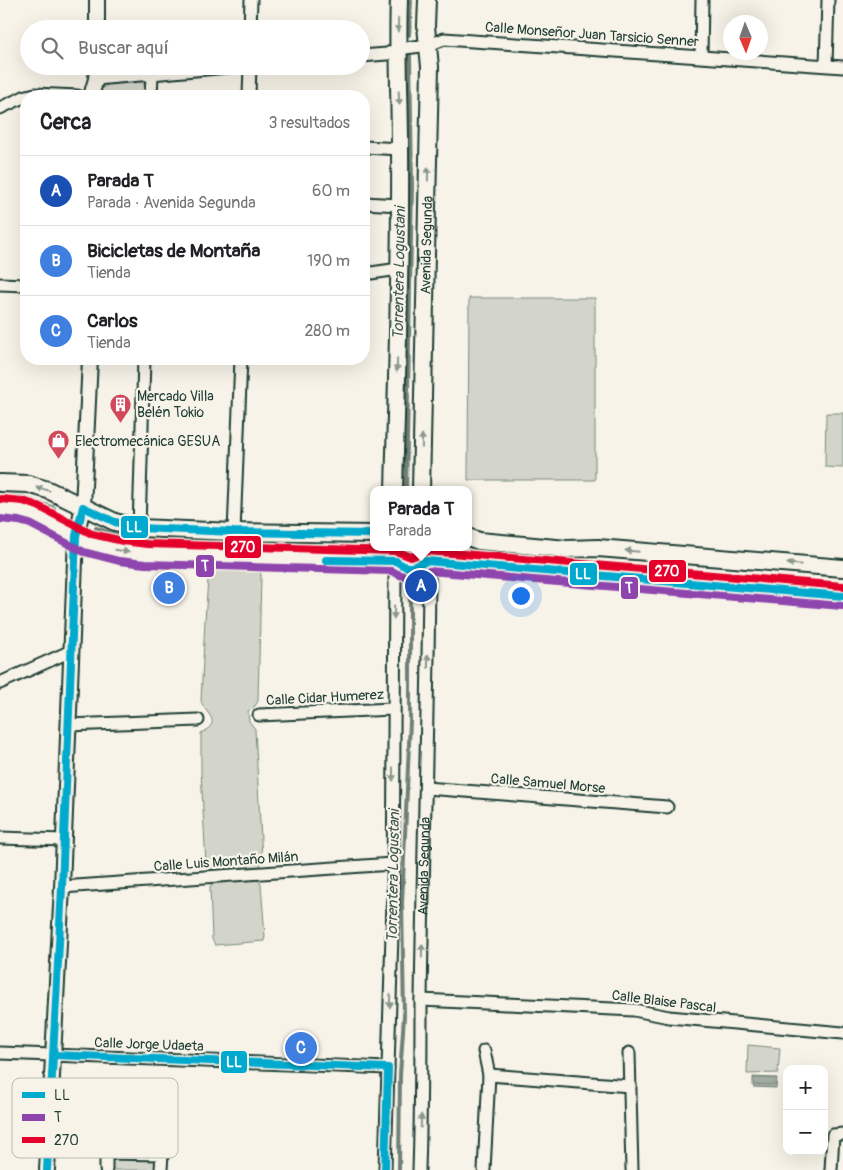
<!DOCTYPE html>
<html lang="es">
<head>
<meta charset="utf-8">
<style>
	body { margin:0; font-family:Pangolin,sans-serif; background:#f2f2f2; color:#202124 }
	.controls { position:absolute; right:15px; bottom:15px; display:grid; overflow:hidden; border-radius:10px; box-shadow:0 5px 20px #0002 }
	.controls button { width:45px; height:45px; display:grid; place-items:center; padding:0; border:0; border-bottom:1px solid #e0e0e0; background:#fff; color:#202124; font:25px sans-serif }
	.compass { position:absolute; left:723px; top:15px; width:45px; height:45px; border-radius:50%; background:#fff; box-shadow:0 5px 20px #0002; rotate:178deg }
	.you { position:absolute; left:520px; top:595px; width:18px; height:18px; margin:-12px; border:4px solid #fff; border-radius:50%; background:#1a73e8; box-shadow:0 0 0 8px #1a73e833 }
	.badge { display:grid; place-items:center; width:32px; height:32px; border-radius:50%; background:#d1495b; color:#fff; font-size:16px; font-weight:700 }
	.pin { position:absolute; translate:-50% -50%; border:2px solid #fff; box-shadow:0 1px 5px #0006 }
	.popup { position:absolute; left:370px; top:486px; width:102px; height:65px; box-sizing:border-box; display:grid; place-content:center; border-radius:10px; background:#fff; filter:drop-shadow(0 1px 4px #0005); font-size:16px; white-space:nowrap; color:#757577 }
	.popup b { font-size:19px; color:#202124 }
	.popup::after { content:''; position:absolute; left:50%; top:100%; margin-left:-10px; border:10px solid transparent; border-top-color:#fff }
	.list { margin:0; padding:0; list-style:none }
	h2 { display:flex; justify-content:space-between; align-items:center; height:65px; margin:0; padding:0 20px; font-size:21px }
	h2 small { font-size:16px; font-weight:400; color:#757577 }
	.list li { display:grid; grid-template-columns:32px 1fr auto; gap:15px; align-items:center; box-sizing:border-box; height:70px; padding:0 20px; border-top:1px solid #e0e0e0 }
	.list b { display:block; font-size:19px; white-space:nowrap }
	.list p { margin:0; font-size:16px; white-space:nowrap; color:#757577 }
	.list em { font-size:16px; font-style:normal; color:#757577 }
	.icon { flex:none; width:28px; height:28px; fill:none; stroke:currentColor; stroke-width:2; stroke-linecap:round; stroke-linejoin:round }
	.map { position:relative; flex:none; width:843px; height:1170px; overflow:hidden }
	.search { position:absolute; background:#fff; box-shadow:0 5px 20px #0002; left:20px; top:20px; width:350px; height:55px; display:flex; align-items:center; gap:12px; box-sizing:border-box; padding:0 18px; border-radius:28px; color:#757577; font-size:19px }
	.panel { position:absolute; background:#fff; box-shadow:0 5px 20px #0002; left:20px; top:90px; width:350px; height:275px; border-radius:20px }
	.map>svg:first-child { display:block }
</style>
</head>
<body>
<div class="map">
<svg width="843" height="1170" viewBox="0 0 843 1170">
	<defs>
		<pattern id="water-rules" width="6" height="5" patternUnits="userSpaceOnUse" patternTransform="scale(1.25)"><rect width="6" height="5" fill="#a4ada3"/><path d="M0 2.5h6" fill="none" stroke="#858e86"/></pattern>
	</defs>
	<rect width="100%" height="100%" fill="#f7f3e8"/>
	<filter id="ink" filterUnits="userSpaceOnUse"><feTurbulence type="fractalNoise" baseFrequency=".02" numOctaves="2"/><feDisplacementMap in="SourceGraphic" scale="10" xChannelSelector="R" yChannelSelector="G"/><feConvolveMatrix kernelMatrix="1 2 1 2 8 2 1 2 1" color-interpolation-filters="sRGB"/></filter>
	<g filter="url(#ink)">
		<!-- green -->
		<g fill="#d3d5ca" stroke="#79897f">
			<polygon points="111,66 176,66 117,71"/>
			<polygon points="142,81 147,89 147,96 100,96 100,90 109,84"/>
			<polygon points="469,298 595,298 595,480 468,480"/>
			<polygon points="826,413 843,413 843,468 825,467"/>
			<path d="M209 566 228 571H246L249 568 254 567 260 571 261 575 258 701 255 706 248 711 249 721 255 729 262 859 260 866 256 868 213 871 210 870 206 865 201 772V733C225 721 203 713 201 700L205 620Z"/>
			<polygon points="255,879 260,882 261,885 265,936 264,941 215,945 212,939 210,886 216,882"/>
			<polygon points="748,1045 780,1048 778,1073 747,1074"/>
			<polygon points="112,1158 157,1159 157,1170 110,1170 110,1160"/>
		</g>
		<!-- water -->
		<polygon fill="url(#water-rules)" stroke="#6f8077" points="753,1077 777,1078 776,1088 753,1087"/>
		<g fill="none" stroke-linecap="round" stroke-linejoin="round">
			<!-- stream -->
			<g stroke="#6f8077" stroke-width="4">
				<polyline points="409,35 411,0"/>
				<polyline points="406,490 412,186 410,56"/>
				<polyline points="0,496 22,497 54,508"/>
				<polyline points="96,528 119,536 139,540 377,548"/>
				<polyline points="444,551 843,584"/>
				<polyline points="399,1170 400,1075 404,1016 402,903 410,721 410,583"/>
			</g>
			<defs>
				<g id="minor">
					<polyline points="250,29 251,0"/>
					<polyline points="361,56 387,54 397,49 429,45 444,39 843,67"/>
					<polyline points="701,56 702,0"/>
					<polyline points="826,65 828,0"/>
					<polyline points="96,79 239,66"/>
					<polyline points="27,96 35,94 78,96"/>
					<polyline points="151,96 152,75"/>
					<polyline points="249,96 250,66"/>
					<polyline points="0,108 26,96"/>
					<polyline points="364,147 400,149"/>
					<polyline points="364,203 399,205"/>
					<polyline points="364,274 399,269"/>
					<polyline points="0,284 26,285"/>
					<polyline points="139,528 144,359"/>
					<polyline points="234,532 241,359"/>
					<polyline points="0,683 71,651"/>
					<polyline points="259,715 393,709"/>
					<polyline points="68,725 198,720"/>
					<polyline points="426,788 667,807"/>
					<polyline points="0,838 64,840"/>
					<polyline points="62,887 392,864"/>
					<polyline points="421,1000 634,1010 669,1017 843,1033"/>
					<polyline points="0,1053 388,1068"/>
					<polyline points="629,1053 632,1170"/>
					<polyline points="489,1075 630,1086"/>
					<polyline points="106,1170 106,1153 162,1154 161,1170"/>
					<polyline points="385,1170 393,900 395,574 398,564"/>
					<path id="s1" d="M419 1170C421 1113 421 1057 421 1000 423 859 428 718 429 577L421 565"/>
					<polyline points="484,1170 489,1075 484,1051"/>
					<polyline points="831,1170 833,1135 843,1134"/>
				</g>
				<g id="tertiary">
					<polyline points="97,29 97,0"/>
					<polyline points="91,96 96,79 97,66"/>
					<polyline points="47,1170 62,887 76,536 83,507 90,359"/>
				</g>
				<g id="secondary">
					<polyline points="0,483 28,484 48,490 115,522 139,528 234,532 374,534"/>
					<path d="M394 490C397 376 401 262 400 148 400 99 397 50 399 0"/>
					<path id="s2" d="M421 490 430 67 426 26 427 0"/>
					<polyline points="0,509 21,511 34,515 88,543 121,551 146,554 206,556 396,561"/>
					<polyline points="468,537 479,541 567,549 598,548 843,568"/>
					<path d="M391 547C392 568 411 572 426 561L430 547"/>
					<polyline points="426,561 843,596"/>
				</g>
			</defs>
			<!-- minor casing -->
			<use href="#minor" stroke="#1f3d34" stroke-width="15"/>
			<!-- tertiary casing -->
			<use href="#tertiary" stroke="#1f3d34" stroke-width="18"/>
			<!-- secondary casing -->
			<use href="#secondary" stroke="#1f3d34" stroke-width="20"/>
			<!-- minor -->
			<use href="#minor" stroke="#f7f3e8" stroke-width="11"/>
			<!-- tertiary -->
			<use href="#tertiary" stroke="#f7f3e8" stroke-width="14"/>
			<!-- secondary -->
			<use href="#secondary" stroke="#f7f3e8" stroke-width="16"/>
			<defs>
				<g id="bus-1">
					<path d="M326 560 396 561C407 570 414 568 426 561L843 596"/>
					<polyline points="53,1055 388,1068 385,1170"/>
					<polyline points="47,1170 62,887 76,536 83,507 115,522 139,528 234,532 374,534"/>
				</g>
				<path id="bus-2" d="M0 519 19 521 30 524 84 552 119 561 145 564 392 571C405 579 416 578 429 571L842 606"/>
				<polyline id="bus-3" points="1,499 23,501 38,506 92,534 123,541 147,544 396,551 411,557 427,551 843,586"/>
			</defs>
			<!-- bus-1 casing -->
			<use href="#bus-1" stroke="#f7f3e8" stroke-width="11"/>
			<!-- bus-2 casing -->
			<use href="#bus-2" stroke="#f7f3e8" stroke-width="11"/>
			<!-- bus-3 casing -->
			<use href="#bus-3" stroke="#f7f3e8" stroke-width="11"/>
			<!-- bus-1 -->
			<use href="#bus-1" stroke="#00a9ce" stroke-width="8"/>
			<!-- bus-2 -->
			<use href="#bus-2" stroke="#8e44ad" stroke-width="8"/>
			<!-- bus-3 -->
			<use href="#bus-3" stroke="#e4002b" stroke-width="8"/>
		</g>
		<!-- one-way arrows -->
		<defs><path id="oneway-solid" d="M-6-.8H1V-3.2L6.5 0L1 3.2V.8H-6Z" transform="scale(1.25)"/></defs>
		<g fill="#8b988e">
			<use href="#oneway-solid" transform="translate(398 25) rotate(92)"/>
			<use href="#oneway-solid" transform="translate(399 98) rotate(88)"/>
			<use href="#oneway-solid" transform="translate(428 174) rotate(-89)"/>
			<use href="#oneway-solid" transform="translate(397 365) rotate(91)"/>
			<use href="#oneway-solid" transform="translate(422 441) rotate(-89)"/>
			<use href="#oneway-solid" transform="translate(43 489) rotate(-164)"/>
			<use href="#oneway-solid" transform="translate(122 551) rotate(10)"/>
			<use href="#oneway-solid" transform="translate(632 551) rotate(-175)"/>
			<use href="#oneway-solid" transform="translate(794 564) rotate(-175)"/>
			<use href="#oneway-solid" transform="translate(394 612) rotate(91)"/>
			<use href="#oneway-solid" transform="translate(428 661) rotate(-90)"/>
			<use href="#oneway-solid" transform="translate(393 774) rotate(90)"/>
			<use href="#oneway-solid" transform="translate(422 951) rotate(-89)"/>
			<use href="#oneway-solid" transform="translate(390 1001) rotate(92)"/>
			<use href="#oneway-solid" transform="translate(421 1121) rotate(-88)"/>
		</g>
	</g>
	<!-- icons -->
	<defs>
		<symbol id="building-pin" viewBox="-11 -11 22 30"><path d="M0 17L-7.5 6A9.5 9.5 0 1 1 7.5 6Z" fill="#d1495b" stroke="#f7f3e8"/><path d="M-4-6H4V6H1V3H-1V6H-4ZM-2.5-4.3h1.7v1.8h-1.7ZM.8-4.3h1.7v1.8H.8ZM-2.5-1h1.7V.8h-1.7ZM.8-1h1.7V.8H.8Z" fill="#fff"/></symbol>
		<symbol id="shop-pin" viewBox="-11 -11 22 30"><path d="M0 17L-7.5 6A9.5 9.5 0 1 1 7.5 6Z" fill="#d1495b" stroke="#f7f3e8"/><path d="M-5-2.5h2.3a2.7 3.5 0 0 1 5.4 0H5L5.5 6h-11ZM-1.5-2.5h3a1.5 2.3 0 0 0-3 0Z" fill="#fff"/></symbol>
	</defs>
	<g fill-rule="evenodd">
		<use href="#building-pin" x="108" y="392" width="25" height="34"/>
		<use href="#shop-pin" x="46" y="428" width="25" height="34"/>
	</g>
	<g text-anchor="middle" stroke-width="4.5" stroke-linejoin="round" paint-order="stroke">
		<!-- street labels -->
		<g font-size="14" fill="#1f3d34" stroke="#f7f3e8">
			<text transform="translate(592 34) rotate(4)" y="5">Calle Monseñor Juan Tarsicio Senner</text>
			<text dy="5" stroke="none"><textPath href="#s2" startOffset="245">Avenida Segunda</textPath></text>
			<text transform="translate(325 697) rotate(-3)" y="5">Calle Cidar Humerez</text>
			<text transform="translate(548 783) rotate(5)" y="5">Calle Samuel Morse</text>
			<text transform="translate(226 861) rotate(-4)" y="5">Calle Luis Montaño Milán</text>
			<text dy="5" stroke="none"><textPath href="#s1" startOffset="304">Avenida Segunda</textPath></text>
			<text transform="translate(664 1001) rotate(7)" y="5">Calle Blaise Pascal</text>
			<text transform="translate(149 1044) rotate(2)" y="5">Calle Jorge Udaeta</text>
		</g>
		<!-- poi labels -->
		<g font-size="14" fill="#1f3d34" stroke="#f7f3e8" text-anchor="start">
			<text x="137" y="401">Mercado Villa<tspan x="137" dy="16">Belén Tokio</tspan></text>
			<text x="75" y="446">Electromecánica GESUA</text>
		</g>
		<!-- water labels -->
		<g font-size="15" font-style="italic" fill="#405950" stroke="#f7f3e8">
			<text transform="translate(399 273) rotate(-89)" y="5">Torrentera Logustani</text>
			<text transform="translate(393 876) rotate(-89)" y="5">Torrentera Logustani</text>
		</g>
	</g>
	<!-- legend -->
	<rect x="12" y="1078" width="166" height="80" rx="8" fill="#f7f3e8" stroke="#b6bcb2" stroke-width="1"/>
	<rect x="22" y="1092" width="23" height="6" fill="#00a9ce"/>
	<rect x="22" y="1114" width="23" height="7" fill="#8e44ad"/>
	<rect x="22" y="1137" width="23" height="6" fill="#e4002b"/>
	<g font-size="14" fill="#1f3d34">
		<text x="54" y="1100">LL</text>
		<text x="54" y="1122">T</text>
		<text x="54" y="1145">270</text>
	</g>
	<g stroke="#f7f3e8" stroke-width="2">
		<rect x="120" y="515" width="29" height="24" rx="5" fill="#00a9ce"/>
		<rect x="224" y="535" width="38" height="24" rx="5" fill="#e4002b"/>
		<rect x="195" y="554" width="20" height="24" rx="5" fill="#8e44ad"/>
		<rect x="648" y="559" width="39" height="24" rx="5" fill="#e4002b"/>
		<rect x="569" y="562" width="29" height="24" rx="5" fill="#00a9ce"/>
		<rect x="620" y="576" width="19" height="24" rx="5" fill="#8e44ad"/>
		<rect x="220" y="1050" width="28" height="24" rx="5" fill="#00a9ce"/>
	</g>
	<g font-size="14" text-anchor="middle" font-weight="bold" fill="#fff">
		<text x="134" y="532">LL</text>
		<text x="243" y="552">270</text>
		<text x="205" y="571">T</text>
		<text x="667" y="576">270</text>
		<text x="583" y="579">LL</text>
		<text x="629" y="593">T</text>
		<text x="234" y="1067">LL</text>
	</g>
</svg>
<div class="controls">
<button>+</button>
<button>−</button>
</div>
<svg class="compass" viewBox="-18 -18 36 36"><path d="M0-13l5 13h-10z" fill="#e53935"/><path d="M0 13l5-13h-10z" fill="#757577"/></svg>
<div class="you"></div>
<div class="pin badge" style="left:421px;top:586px;background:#1a4fb4">A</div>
<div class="popup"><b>Parada T</b>Parada</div>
<div class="pin badge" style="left:169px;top:588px;background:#3f7fe0">B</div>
<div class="pin badge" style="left:301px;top:1048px;background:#3f7fe0">C</div>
<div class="search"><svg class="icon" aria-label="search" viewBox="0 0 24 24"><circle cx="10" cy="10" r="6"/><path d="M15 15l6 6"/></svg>Buscar aquí</div>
<section class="panel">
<h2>Cerca<small>3 resultados</small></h2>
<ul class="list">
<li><span class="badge" style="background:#1a4fb4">A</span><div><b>Parada T</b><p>Parada · Avenida Segunda</p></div><em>60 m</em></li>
<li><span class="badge" style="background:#3f7fe0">B</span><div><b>Bicicletas de Montaña</b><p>Tienda</p></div><em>190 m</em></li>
<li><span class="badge" style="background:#3f7fe0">C</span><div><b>Carlos</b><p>Tienda</p></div><em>280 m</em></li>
</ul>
</section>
</div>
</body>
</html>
